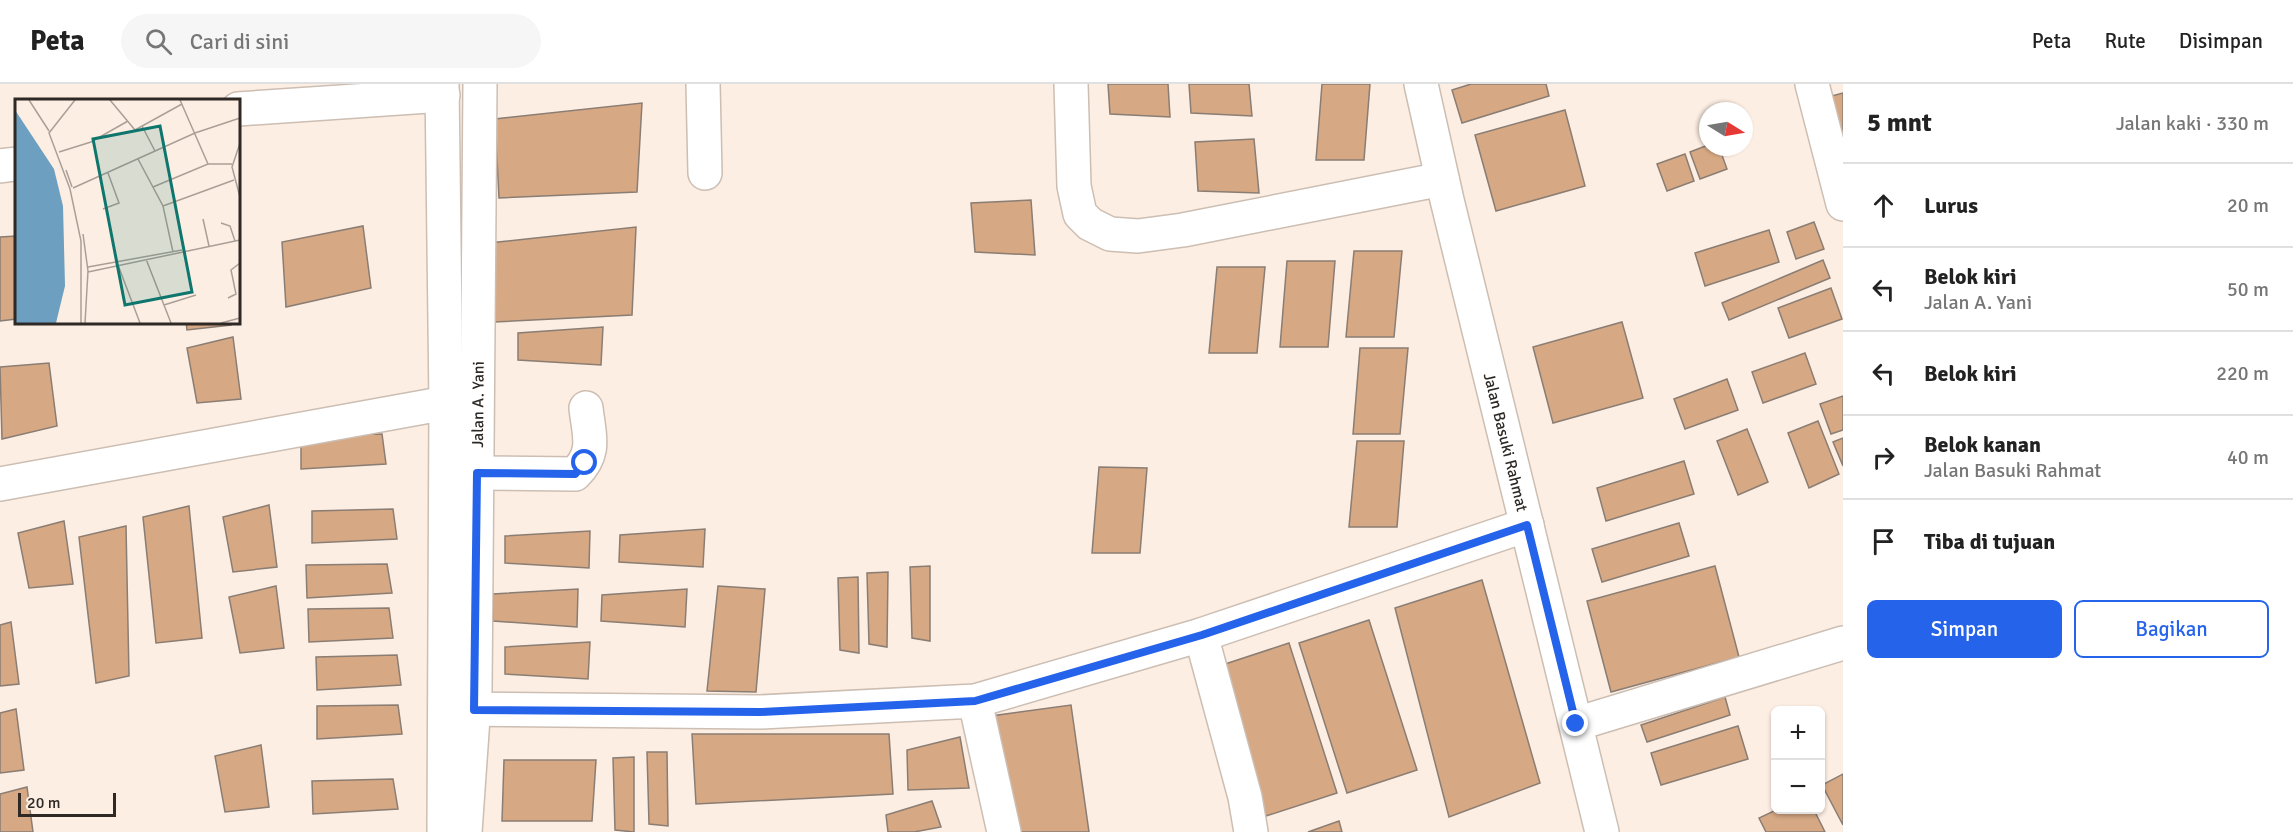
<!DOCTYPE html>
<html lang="id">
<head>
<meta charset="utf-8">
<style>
	body { margin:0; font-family:Signika,sans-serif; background:#f6f6f6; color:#222 }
	.controls { position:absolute; right:18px; bottom:18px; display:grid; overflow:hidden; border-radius:9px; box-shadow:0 2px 4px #0004 }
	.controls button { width:54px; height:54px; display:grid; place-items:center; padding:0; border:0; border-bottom:2px solid #e0e0e0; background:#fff; color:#222; font:30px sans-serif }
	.compass { position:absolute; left:1699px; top:18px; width:54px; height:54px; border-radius:50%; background:#fff; box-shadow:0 2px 4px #0004; rotate:101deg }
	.scale { position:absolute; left:18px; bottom:15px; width:98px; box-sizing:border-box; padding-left:6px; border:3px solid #2e2925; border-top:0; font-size:16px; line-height:21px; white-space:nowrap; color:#2e2925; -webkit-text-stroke:4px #fdeee3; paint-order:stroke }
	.stop { position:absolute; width:18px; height:18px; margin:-14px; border:4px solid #2563eb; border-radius:50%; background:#fff }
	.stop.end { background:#2563eb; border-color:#fff; box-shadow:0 2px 6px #0008 }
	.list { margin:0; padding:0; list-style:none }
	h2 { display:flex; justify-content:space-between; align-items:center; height:78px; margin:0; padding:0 24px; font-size:26px }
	h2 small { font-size:20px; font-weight:400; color:#767676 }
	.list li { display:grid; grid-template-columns:39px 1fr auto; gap:18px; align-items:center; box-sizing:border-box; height:84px; padding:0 24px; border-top:2px solid #e0e0e0 }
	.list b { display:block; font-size:22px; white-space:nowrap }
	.list p { margin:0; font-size:20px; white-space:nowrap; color:#767676 }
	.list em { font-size:20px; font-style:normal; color:#767676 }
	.actions { display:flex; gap:12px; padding:18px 24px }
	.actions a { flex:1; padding:14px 0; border:2px solid #2563eb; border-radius:9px; text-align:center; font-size:21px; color:#2563eb }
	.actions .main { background:#2563eb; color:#fff }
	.icon { flex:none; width:33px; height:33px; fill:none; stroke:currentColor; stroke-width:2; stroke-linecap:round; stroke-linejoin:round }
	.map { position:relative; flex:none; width:1843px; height:748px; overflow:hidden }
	header { display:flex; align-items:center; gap:36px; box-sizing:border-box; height:84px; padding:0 30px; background:#fff; border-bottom:2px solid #e0e0e0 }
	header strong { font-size:28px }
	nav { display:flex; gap:33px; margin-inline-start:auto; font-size:21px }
	.search { width:420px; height:54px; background:#f6f6f6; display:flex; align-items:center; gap:15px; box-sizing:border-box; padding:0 21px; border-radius:33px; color:#767676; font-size:22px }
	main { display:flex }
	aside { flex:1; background:#fff }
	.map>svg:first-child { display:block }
</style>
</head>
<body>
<header>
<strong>Peta</strong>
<div class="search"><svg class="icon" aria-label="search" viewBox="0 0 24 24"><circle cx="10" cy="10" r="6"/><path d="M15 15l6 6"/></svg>Cari di sini</div>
<nav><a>Peta</a><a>Rute</a><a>Disimpan</a></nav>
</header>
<main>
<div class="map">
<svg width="1843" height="748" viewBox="0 0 1843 748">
	<rect width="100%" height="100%" fill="#fdeee3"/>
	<!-- building -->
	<g fill="#d6a884" stroke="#8a7d73" stroke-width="1.5">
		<polygon points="1108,0 1168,0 1170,33 1110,30"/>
		<polygon points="1189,0 1249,0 1252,32 1191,29"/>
		<polygon points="1322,0 1370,0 1364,76 1316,76"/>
		<polygon points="1471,0 1546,0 1549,12 1462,39 1452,6"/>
		<polygon points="1843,9 1843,76 1824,14"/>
		<polygon points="642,19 637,108 499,114 495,35"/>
		<polygon points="1565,26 1585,102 1496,127 1475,51"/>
		<polygon points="1254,55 1259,109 1198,107 1195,58"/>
		<polygon points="1708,61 1719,63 1727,85 1700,95 1690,68"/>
		<polygon points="1685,70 1694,97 1667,107 1657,80"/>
		<polygon points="1031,116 1035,171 975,168 971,119"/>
		<polygon points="1814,138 1824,165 1796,175 1787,148"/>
		<polygon points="363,142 371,204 286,223 282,158"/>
		<polygon points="636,143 632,231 494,238 489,159"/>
		<polygon points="1769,146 1779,178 1705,202 1695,169"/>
		<polygon points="16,152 16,235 0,237 0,153"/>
		<polygon points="1354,167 1402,167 1394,253 1346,253"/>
		<polygon points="1823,176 1830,194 1729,236 1722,219"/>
		<polygon points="1287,177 1335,177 1328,263 1280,263"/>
		<polygon points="1217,183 1265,183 1257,269 1209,269"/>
		<polygon points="1831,204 1842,235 1789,254 1778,224"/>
		<polygon points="186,238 231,238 231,241 187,246"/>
		<polygon points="1622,238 1643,314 1553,339 1533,263"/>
		<polygon points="603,243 601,281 518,276 518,249"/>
		<polygon points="233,253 241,315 197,319 187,264"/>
		<polygon points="1360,264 1408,264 1400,350 1353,350"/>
		<polygon points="1805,269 1816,300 1763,319 1752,288"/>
		<polygon points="49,279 57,342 2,355 0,283"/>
		<polygon points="1727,295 1738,326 1685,345 1674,315"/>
		<polygon points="1843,312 1843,346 1831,350 1820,320"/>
		<polygon points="1818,337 1839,390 1809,404 1788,349"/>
		<polygon points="1747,345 1768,398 1738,411 1717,357"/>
		<polygon points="382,350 386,380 301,385 301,352"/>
		<polygon points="1843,354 1843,382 1833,358"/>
		<polygon points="1357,357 1404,357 1397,443 1349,443"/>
		<polygon points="1684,377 1694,410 1606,437 1597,404"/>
		<polygon points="1099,383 1147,384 1140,469 1092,469"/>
		<polygon points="269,421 277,483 233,488 223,433"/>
		<polygon points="189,422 202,554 156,559 143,433"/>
		<polygon points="393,425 397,455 312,459 312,427"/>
		<polygon points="64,437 73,500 29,504 18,449"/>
		<polygon points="1679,439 1689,472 1602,498 1592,465"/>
		<polygon points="126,442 129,592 96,599 79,453"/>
		<polygon points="705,445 703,483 619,478 620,451"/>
		<polygon points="590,447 589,484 505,479 505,452"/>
		<polygon points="387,480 392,509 307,514 306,481"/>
		<polygon points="930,482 930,557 912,554 910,483"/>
		<polygon points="1715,482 1739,573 1611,608 1587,517"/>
		<polygon points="888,488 887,563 869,560 867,489"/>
		<polygon points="858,493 859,569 840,566 838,494"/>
		<polygon points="1482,496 1540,699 1449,733 1395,524"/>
		<polygon points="276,502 284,564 240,569 229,513"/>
		<polygon points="718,502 765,505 756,608 707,607"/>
		<polygon points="578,505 577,543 493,537 493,510"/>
		<polygon points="687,505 685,543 601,537 602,511"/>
		<polygon points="389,524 393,554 309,558 308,525"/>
		<polygon points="1369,536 1417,686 1347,709 1299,559"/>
		<polygon points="11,538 19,600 0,602 0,541"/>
		<polygon points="590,558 588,595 505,590 505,563"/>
		<polygon points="1289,559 1337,709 1266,732 1219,582"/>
		<polygon points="397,571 401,601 317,606 316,573"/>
		<polygon points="1725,613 1730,631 1647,658 1641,641"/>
		<polygon points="398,621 402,650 317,655 317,622"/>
		<polygon points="1071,621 1089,748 1007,748 991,632"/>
		<polygon points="16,625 24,686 0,689 0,629"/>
		<polygon points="1738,642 1748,675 1661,701 1651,669"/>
		<polygon points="692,650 889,650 893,710 696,720"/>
		<polygon points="960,653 969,704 908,706 907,666"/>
		<polygon points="261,661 269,723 225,728 215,672"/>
		<polygon points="647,668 667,668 668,742 649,740"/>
		<polygon points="634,673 634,748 615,746 613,674"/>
		<polygon points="504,676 596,676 592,737 502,737"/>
		<polygon points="1843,690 1843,741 1822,701"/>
		<polygon points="393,695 398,725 313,730 312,697"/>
		<polygon points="27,703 33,748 0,748 0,710"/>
		<polygon points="932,717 941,743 914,748 888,748 886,731"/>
		<polygon points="1776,726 1814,726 1825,748 1766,748 1759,734"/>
		<polygon points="1339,737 1342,748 1308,748"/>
	</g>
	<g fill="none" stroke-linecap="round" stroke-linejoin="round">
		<defs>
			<g id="minor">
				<polyline points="442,0 446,319 444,748"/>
				<polyline points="703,0 705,89"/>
				<polyline points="1071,0 1074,102 1080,130 1090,140 1110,150 1138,152 1183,146 1442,95"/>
				<path id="s1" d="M1421 0 1447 116 1602 748"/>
				<polyline points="1812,0 1843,120"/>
				<polyline points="238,25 443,11"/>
				<polyline points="0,82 16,80"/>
				<path d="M477 389 575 390C597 368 589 352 586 324"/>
				<polyline points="0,400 446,319"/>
				<polyline points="1201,551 1245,713 1251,748"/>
				<polyline points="975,617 1004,748"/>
				<polyline points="446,625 760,628 975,617 1201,551 1527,441"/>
				<polyline points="1576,640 1843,559"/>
				<path id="s2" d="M465 748 475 605 480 0"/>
			</g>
		</defs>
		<!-- minor casing -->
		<use href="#minor" stroke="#ccbeb3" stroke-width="36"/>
		<!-- minor -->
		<use href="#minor" stroke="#fff" stroke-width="33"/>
	</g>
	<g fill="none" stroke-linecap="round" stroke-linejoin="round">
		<!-- route -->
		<polyline stroke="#2563eb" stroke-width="8" points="585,379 575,390 477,389 474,626 760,628 975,617 1202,551 1527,441 1576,640"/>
	</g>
	<g text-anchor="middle" stroke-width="4.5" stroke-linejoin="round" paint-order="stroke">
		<!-- street labels -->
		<g font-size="16" fill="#2e2925" stroke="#fdeee3">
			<text dy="6" stroke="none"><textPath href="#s2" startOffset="428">Jalan A. Yani</textPath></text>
			<text dy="6" stroke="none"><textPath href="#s1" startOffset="368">Jalan Basuki Rahmat</textPath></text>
		</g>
	</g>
	<!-- overview -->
	<g transform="translate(15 15)">
		<rect width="225" height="225" fill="#fdeee3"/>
		<path d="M0 11 39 70 48 107 50 187 41 224H0Z" fill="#6c9fc0"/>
		<path fill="none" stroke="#aa9f97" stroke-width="1.5" d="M14 1 34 32M60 1 34 34 55 90 66 142V224M95 1 120 31 167 5M165 1 193 65M127 27 140 52M225 44 217 68 225 98M44 53 76 43 113 22M123 60 148 107 158 153M51 71 57 88M138 88 193 65H217M58 89 180 34 225 19M148 107 219 81M88 110 104 104 93 74M188 120 194 147M206 124 215 127 220 142M68 135 73 172 70 224M131 160 156 224M103 166 125 224M73 168 167 151M73 173 225 141M213 199 221 195 216 171 225 164M149 206 181 196M206 224 225 219"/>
		<path fill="#0f766e" fill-opacity="0.15" stroke="#0f766e" stroke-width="3" d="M145 27 177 193 110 206 78 40Z"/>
		<rect width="225" height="225" fill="none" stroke="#2e2925" stroke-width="3"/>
	</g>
</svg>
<div class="controls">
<button>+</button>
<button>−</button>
</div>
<svg class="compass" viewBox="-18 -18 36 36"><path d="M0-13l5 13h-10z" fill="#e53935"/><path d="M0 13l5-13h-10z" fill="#767676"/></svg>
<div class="scale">20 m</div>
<div class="stop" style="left:585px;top:379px"></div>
<div class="stop end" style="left:1576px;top:640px"></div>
</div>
<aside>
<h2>5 mnt<small>Jalan kaki · 330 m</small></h2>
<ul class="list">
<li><svg class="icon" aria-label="ahead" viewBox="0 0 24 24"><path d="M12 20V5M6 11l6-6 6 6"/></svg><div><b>Lurus</b></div><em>20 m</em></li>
<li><svg class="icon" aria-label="left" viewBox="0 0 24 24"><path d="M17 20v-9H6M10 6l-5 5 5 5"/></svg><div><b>Belok kiri</b><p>Jalan A. Yani</p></div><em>50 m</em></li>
<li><svg class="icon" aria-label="left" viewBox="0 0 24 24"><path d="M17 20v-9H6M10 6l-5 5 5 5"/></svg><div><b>Belok kiri</b></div><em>220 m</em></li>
<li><svg class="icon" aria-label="right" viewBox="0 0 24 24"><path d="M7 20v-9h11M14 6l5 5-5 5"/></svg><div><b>Belok kanan</b><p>Jalan Basuki Rahmat</p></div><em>40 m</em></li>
<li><svg class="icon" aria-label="arrive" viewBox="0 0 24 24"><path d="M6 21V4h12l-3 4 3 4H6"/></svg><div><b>Tiba di tujuan</b></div></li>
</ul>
<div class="actions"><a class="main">Simpan</a><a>Bagikan</a></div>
</aside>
</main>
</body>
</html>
